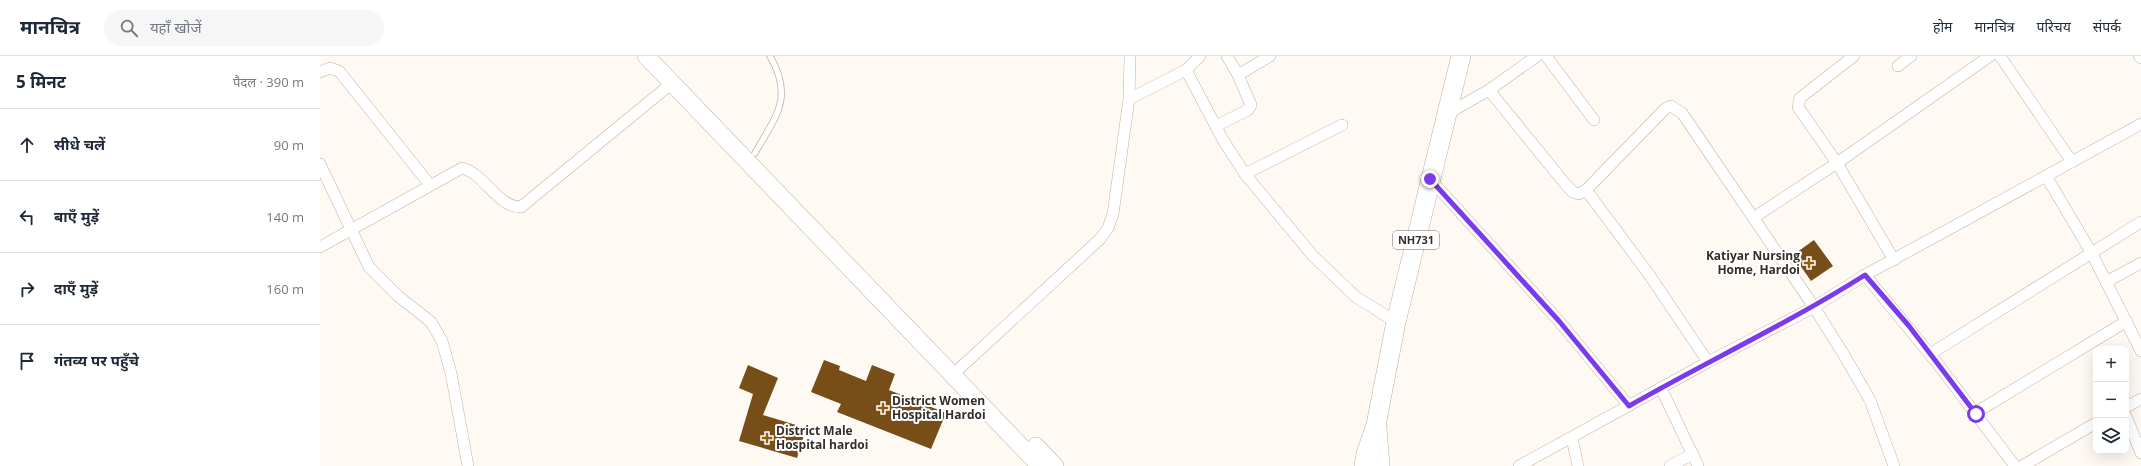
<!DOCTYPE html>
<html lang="hi">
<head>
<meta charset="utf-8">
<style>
	body { margin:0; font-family:"Open Sans","Noto Sans Devanagari",sans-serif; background:#f6f6f7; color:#1f2937 }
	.controls { position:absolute; right:12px; bottom:12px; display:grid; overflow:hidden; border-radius:8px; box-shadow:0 4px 16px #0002 }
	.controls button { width:36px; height:36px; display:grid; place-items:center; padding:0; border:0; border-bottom:1px solid #e0e1e3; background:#fff; color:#1f2937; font:20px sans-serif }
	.stop { position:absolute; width:12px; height:12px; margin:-9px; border:3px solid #7c3aed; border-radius:50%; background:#fff }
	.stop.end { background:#7c3aed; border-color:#fff; box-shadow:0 1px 4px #0008 }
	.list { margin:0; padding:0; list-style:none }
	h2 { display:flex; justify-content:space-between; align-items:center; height:52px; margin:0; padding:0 16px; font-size:17px }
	h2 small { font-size:13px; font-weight:400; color:#747a83 }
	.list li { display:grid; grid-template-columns:26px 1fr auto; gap:12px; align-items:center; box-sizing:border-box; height:72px; padding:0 16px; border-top:1px solid #e0e1e3 }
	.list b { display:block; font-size:15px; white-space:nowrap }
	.list em { font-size:13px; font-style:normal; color:#747a83 }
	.icon { flex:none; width:22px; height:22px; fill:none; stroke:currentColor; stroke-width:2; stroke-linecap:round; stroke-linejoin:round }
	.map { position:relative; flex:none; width:1821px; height:410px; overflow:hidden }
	header { display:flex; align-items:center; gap:24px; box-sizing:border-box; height:56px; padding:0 20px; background:#fff; border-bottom:1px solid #e0e1e3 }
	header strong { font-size:19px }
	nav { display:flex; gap:22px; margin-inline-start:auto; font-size:14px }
	.search { width:280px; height:36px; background:#f6f6f7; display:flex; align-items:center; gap:10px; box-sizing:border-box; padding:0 14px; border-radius:22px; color:#747a83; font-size:15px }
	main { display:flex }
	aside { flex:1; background:#fff }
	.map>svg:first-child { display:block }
</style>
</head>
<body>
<header>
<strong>मानचित्र</strong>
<div class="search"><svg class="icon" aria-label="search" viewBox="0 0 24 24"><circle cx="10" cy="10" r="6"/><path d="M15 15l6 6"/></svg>यहाँ खोजें</div>
<nav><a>होम</a><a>मानचित्र</a><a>परिचय</a><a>संपर्क</a></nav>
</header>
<main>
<aside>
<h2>5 मिनट<small>पैदल · 390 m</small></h2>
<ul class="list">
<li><svg class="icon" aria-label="ahead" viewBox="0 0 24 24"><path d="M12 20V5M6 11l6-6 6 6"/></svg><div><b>सीधे चलें</b></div><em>90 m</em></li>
<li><svg class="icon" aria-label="left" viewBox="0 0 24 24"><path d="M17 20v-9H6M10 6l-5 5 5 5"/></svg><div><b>बाएँ मुड़ें</b></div><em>140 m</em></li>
<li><svg class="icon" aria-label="right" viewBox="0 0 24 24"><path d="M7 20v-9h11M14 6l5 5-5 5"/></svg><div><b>दाएँ मुड़ें</b></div><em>160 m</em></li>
<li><svg class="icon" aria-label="arrive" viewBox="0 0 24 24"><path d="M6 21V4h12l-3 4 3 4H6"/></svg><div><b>गंतव्य पर पहुँचे</b></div></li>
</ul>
</aside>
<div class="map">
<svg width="1821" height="410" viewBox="0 0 1821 410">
	<rect width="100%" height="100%" fill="#fff9f3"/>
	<!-- building -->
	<g fill="#784e18">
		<polygon points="1494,184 1513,210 1491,225 1473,199"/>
		<polygon points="504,304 520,310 519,314 546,325 552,309 575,318 569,334 626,357 611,393 517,356 521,348 491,336"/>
		<polygon points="428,309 458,322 443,359 486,372 477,402 419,385 433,338 419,332"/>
	</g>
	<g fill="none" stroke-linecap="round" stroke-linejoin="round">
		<defs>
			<path id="lane" d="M435 97C456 60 474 42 450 0"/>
			<g id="street">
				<polyline points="1226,0 1274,64"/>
				<polyline points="1534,0 1480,42 1478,51 1517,107 1574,204"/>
				<polyline points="1680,0 1752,106"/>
				<polyline points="1819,0 1821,2"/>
				<polyline points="1578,10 1591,0"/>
				<polyline points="866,14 903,84 925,118 993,200 1036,241 1076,266"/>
				<polyline points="0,16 10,12 19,15 110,129"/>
				<polyline points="918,19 950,0"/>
				<polyline points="1169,34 1246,129 1253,136 1259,138 1266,134 1346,52 1351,50 1362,57 1494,251 1524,299 1550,344 1574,410"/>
				<polyline points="809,43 866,14 880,0"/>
				<polyline points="1127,58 1169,34 1217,0"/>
				<polyline points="896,70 928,54 931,49 918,19 907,0"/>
				<polyline points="0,108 49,211 78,240 111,266 122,285 131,317 148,410"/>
				<polyline points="925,118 1022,69"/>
				<polyline points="1726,120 1771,196 1821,295"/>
				<polyline points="1110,123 1239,265 1309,350"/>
				<polyline points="1266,134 1328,217 1388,306"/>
				<polyline points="1433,162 1517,107 1670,0"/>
				<path d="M0 191 142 112C165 118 177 151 201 151L352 27"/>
				<polyline points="1545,219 1617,307 1695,410"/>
				<polyline points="1786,226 1821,207"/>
				<polyline points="1610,298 1821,166"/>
				<polyline points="640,312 780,183 788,172 793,158 809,43 810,0"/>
				<polyline points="1341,332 1378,410"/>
				<polyline points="1806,351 1821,343"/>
				<polyline points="1655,357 1807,265"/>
				<polyline points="1806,360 1821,397"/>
				<polyline points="1252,382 1258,410"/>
				<polyline points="1199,410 1388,306 1494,251 1545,219 1821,68"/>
				<polyline points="1350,410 1373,398"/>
				<polyline points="1702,410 1776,367"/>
			</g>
			<g id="primary">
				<polyline points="326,0 720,410"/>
				<polyline points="716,390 735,410"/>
			</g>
			<g id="highway">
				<polyline points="1057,372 1060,410"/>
				<polyline points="1044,410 1046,398 1056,369 1076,266 1141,0"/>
			</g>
		</defs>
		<!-- lane casing -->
		<use href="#lane" stroke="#bfb1a2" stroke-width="7"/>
		<!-- street casing -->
		<use href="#street" stroke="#bfb1a2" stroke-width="12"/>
		<!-- primary casing -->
		<use href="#primary" stroke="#bfb1a2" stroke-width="18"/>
		<!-- highway casing -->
		<use href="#highway" stroke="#bfb1a2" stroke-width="20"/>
		<!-- lane -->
		<use href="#lane" stroke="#fff" stroke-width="5.5"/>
		<!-- street -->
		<use href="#street" stroke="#fff" stroke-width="11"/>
		<!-- primary -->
		<use href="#primary" stroke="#fff" stroke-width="17"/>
		<!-- highway -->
		<use href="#highway" stroke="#fff" stroke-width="19"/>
	</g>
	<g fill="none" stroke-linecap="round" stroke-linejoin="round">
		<!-- route -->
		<path stroke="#7c3aed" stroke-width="5" d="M1110 123 1239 265 1309 350C1388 305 1469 267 1545 219L1589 270 1656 358"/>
	</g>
	<!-- markers -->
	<g fill="#915c0f" stroke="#fff" stroke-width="1.5">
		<path d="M1487 201h4v4h4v4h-4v4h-4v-4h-4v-4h4z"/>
		<path d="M561 346h4v4h4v4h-4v4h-4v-4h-4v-4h4z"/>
		<path d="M445 376h4v4h4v4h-4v4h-4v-4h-4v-4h4z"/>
	</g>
	<g text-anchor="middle" stroke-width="4" stroke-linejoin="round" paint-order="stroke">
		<!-- shield labels -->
		<rect fill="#fff" stroke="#716d69" stroke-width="1" x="1073" y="175" width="46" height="18" rx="3"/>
		<g font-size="11" font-weight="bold" fill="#342e29">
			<text x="1096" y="188">NH731</text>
		</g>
		<!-- poi labels -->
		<g font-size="12" font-weight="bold" fill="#342e29" stroke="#fff" text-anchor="start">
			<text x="1480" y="204" text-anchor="end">Katiyar Nursing<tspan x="1480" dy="14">Home, Hardoi</tspan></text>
			<text x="572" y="349">District Women<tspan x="572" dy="14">Hospital Hardoi</tspan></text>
			<text x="456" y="379">District Male<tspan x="456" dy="14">Hospital hardoi</tspan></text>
		</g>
	</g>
</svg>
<div class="controls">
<button>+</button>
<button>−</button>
<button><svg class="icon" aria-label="layers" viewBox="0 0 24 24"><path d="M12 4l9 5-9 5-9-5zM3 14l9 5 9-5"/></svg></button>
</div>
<div class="stop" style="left:1656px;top:358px"></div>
<div class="stop end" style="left:1110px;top:123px"></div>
</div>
</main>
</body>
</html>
